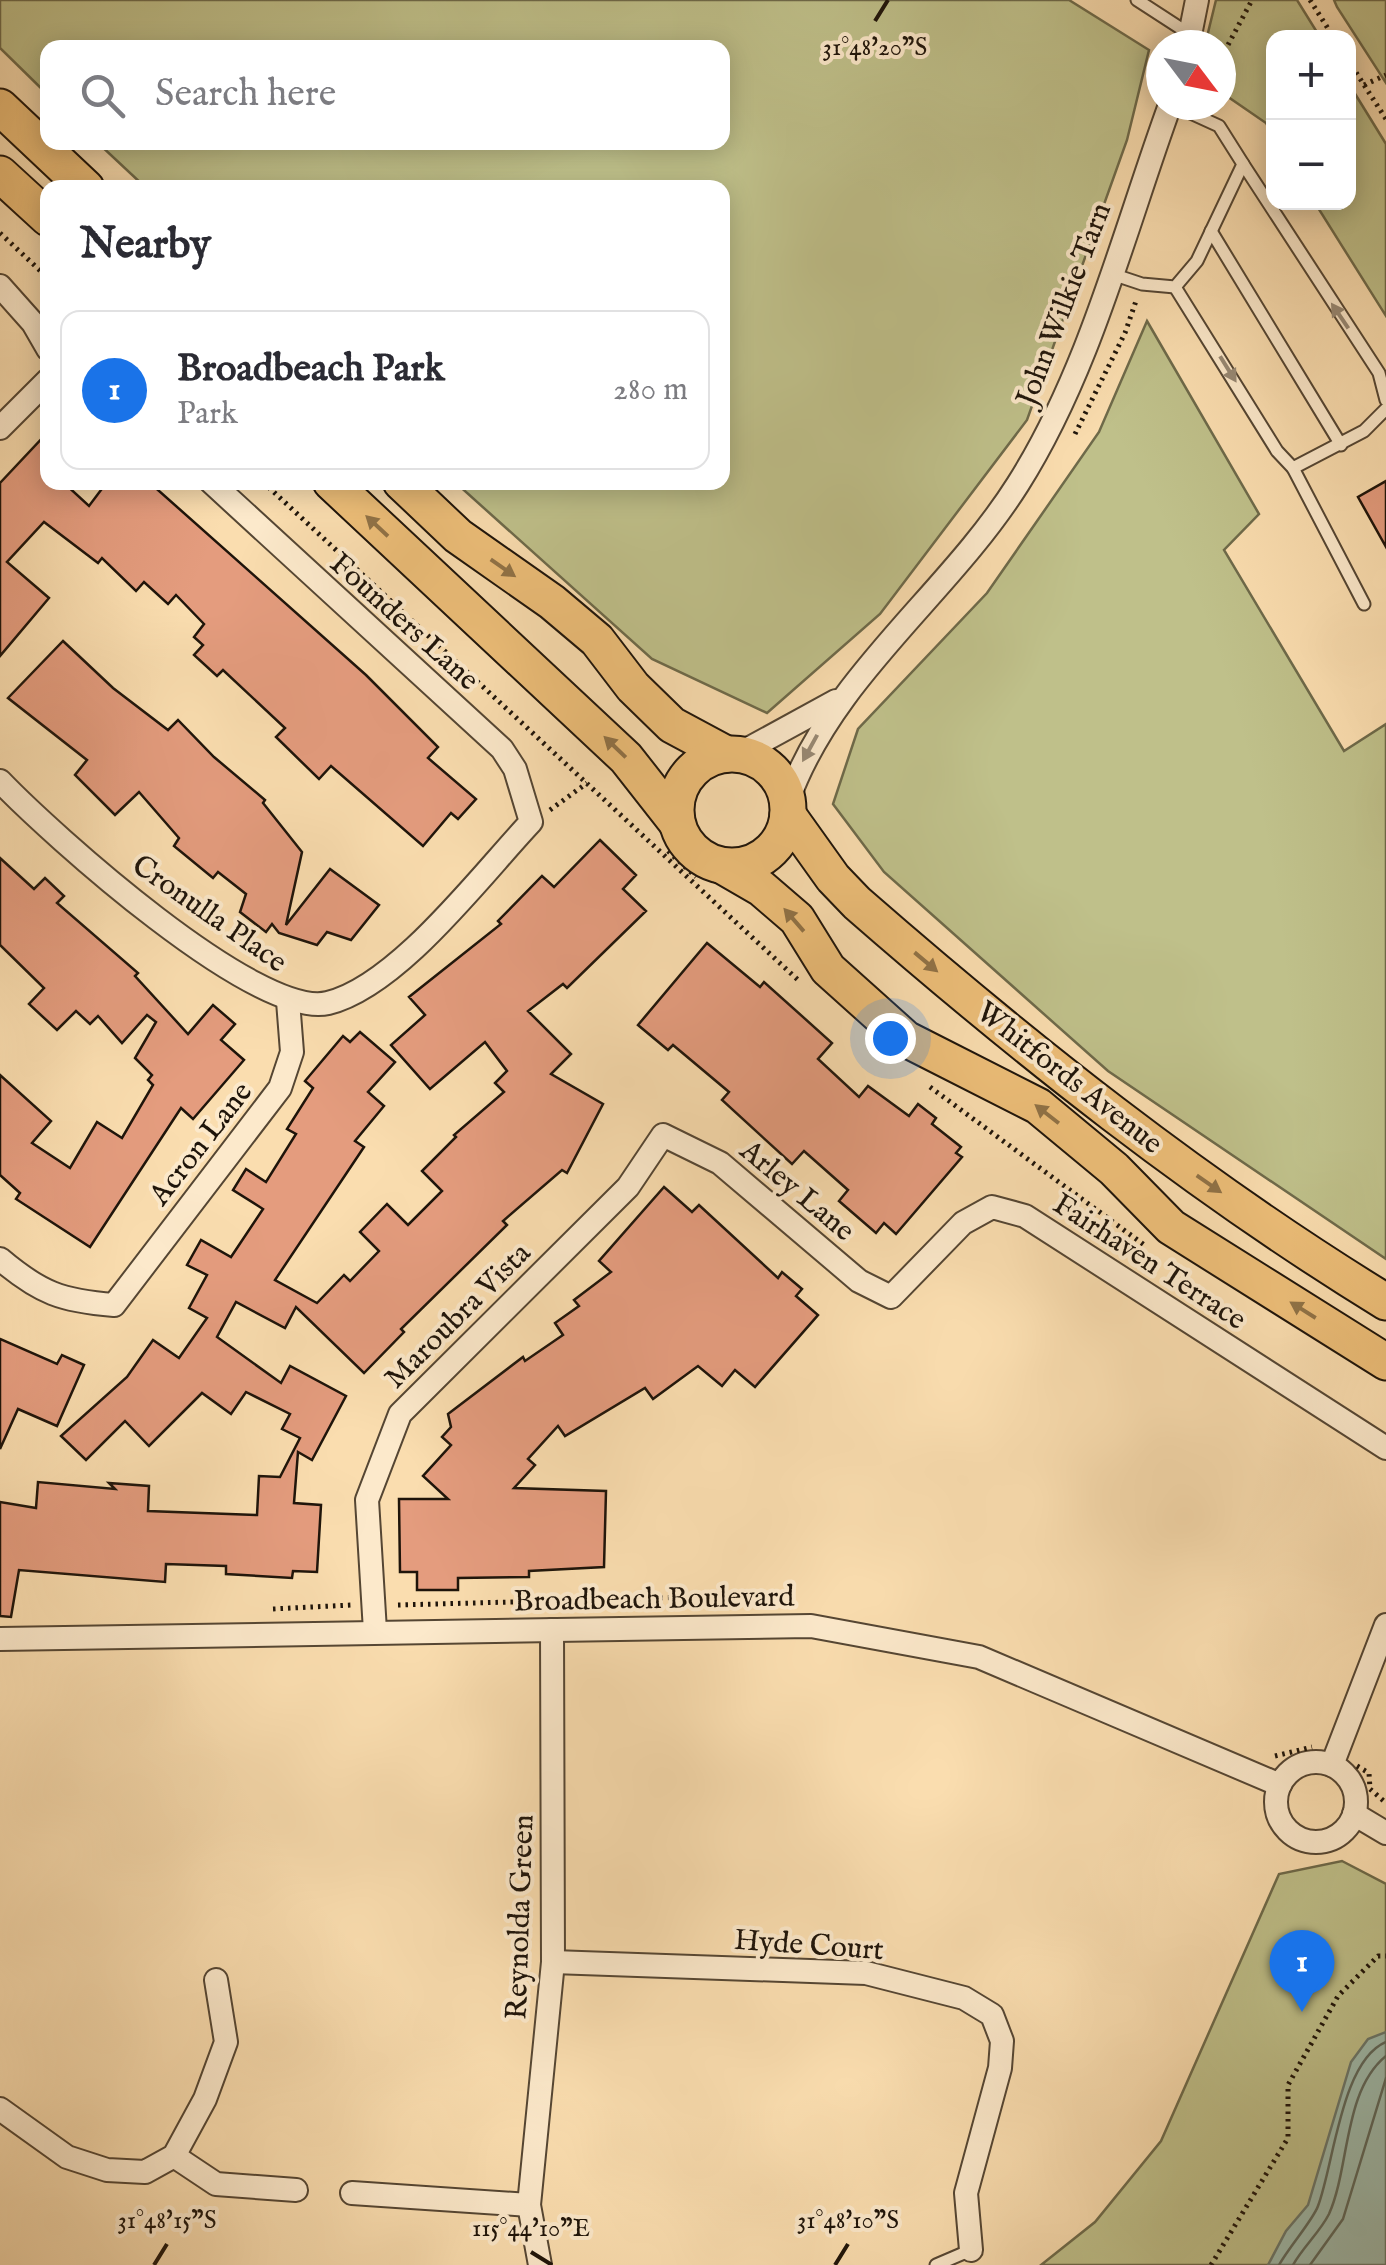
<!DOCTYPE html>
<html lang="en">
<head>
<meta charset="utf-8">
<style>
	body { margin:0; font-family:"IM FELL English",serif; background:#f2f2f3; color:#2b2b33 }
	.controls { position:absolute; right:30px; top:30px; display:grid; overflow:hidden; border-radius:20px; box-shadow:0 5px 25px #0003 }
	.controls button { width:90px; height:90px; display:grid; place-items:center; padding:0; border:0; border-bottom:2px solid #e1e1e2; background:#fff; color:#2b2b33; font:50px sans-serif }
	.compass { position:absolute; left:1146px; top:30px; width:90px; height:90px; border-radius:50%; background:#fff; box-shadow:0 5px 25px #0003; rotate:122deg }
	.you { position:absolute; left:890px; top:1038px; width:35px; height:35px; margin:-25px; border:8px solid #fff; border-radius:50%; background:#1a73e8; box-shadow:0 0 0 15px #1a73e833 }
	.badge { display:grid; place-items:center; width:65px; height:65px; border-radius:50%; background:#1a73e8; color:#fff; font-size:32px; font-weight:700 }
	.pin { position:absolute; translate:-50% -82px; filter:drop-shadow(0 2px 5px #0008) }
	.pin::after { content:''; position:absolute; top:52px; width:35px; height:30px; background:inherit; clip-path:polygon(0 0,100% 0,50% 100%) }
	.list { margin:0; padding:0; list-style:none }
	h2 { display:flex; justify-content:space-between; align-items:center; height:130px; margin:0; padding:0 40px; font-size:42px }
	h2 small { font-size:32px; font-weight:400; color:#7c7c81 }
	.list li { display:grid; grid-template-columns:65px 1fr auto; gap:30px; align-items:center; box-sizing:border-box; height:160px; margin:0 20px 20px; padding:0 20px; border:2px solid #e1e1e2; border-radius:20px }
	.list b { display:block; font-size:38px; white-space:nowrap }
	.list p { margin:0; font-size:32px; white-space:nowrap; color:#7c7c81 }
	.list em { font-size:32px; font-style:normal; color:#7c7c81 }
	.icon { flex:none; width:55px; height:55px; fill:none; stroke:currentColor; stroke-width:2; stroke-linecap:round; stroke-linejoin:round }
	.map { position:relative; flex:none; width:1386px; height:2265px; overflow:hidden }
	.search { position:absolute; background:#fff; box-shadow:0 5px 25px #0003; left:40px; top:40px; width:690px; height:110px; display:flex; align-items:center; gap:25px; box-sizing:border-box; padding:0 35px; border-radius:20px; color:#7c7c81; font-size:38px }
	.panel { position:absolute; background:#fff; box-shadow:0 5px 25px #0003; left:40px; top:180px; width:690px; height:310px; border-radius:20px }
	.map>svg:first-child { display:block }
</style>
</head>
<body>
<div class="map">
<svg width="1386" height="2265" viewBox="0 0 1386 2265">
	<rect width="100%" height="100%" fill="#faddaf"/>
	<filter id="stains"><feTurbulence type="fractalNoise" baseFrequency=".002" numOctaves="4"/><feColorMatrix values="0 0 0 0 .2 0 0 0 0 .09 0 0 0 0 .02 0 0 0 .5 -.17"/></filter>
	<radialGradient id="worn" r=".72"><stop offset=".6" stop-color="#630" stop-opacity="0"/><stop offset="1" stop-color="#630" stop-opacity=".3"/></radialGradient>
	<!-- green -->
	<g fill="#bfc08a" stroke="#6e6a4a" stroke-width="2.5">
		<polygon points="0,0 1069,0 1149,50 1127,140 1027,420 880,614 767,713 652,659 456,483 722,482 722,188 145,187 98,143 722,142 722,48 48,48 47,94 0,48"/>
		<polygon points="1216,0 1297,0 1320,37 1274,38 1273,136 1266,123 1221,92 1221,45 1205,45"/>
		<polygon points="1334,0 1386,0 1386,83 1337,7"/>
		<polygon points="1349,84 1386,144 1386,316 1315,203 1348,202"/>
		<polygon points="1147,321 1259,514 1224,550 1344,751 1386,724 1386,1259 1108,1071 884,872 833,804 858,729 987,593 1099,432"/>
		<polygon points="1342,1861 1386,1884 1386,2265 1041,2265 1095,2222 1161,2141 1279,1874"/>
	</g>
	<!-- water -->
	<polygon fill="#9ebbad" stroke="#6b786c" stroke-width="2.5" points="1386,2032 1386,2265 1268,2265 1286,2231 1308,2205 1351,2062 1368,2039"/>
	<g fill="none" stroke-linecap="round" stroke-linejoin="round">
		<!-- shore -->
		<g stroke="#5e685c" stroke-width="2.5">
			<path d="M1279 2265C1289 2247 1313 2220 1318 2206 1334 2164 1341 2061 1386 2042"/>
			<path d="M1293 2265C1303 2247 1320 2232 1329 2214 1350 2167 1343 2091 1386 2056"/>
			<polyline points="1310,2265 1343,2219 1386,2078"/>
		</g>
	</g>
	<!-- building -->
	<g fill="#e49c7e" stroke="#1e140a" stroke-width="2.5">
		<polygon points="48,432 48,482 63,482 89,506 107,482 149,482 366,675 438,747 428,758 476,799 458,819 451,813 423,846 331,766 319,779 276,737 285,728 223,670 217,676 194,655 203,645 194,637 204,624 176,595 168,604 144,582 136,591 102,558 98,563 44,522 7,562 49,598 0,656 0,483"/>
		<polygon points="1386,481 1386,547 1358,497"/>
		<polygon points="63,641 113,688 168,730 178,720 214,757 265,800 263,803 302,852 286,925 330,869 379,905 351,940 327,932 317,945 279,933 272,924 266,932 240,912 246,894 218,872 213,878 174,846 179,838 139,792 115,815 75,775 87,760 8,698"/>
		<polygon points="600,840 636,875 623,889 646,911 567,988 563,984 528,1011 571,1054 551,1074 603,1104 567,1173 562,1170 503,1221 507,1225 401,1329 404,1332 364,1373 296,1307 285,1328 236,1302 217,1337 281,1383 290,1366 346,1396 312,1460 298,1452 294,1503 321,1505 317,1572 293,1571 292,1578 226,1574 226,1566 166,1564 165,1582 19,1570 11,1617 0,1616 0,1502 36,1508 38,1482 115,1489 109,1483 149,1486 148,1511 257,1515 259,1476 280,1477 300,1438 282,1429 290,1414 246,1392 231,1414 202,1393 149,1446 125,1421 86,1460 61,1436 127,1377 153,1340 179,1358 207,1318 189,1308 207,1275 187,1265 201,1240 231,1257 263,1209 233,1190 246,1169 266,1182 296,1134 287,1129 313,1088 305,1081 343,1036 350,1042 360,1032 395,1062 368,1092 384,1106 355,1141 364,1147 275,1280 317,1303 344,1275 350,1281 379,1251 360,1232 387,1204 408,1225 442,1191 422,1171 456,1137 454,1135 504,1092 495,1083 507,1071 485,1042 430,1089 391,1045 425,1015 409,997 501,924 498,921 542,876 554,887"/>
		<polygon points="0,858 34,889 45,878 64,896 57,903 138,973 135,976 188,1034 213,1005 235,1024 221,1040 244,1060 193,1119 181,1108 90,1247 16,1199 20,1193 0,1175 0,1075 51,1121 32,1143 70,1168 97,1122 122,1138 153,1085 148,1080 152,1075 135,1058 156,1022 147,1015 122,1043 98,1016 90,1024 76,1011 57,1030 29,1004 44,988 0,945"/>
		<polygon points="707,943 760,987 764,982 832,1043 818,1059 859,1097 868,1086 909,1116 918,1104 936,1118 932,1124 961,1147 956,1153 962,1157 896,1234 884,1223 876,1233 839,1201 848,1190 804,1151 792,1164 722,1100 729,1092 673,1045 668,1050 638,1025"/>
		<polygon points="664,1187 692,1212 699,1205 778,1278 782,1272 802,1289 796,1296 818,1315 755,1387 735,1370 722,1386 698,1366 653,1399 645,1388 565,1436 558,1426 528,1459 535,1465 514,1488 606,1491 604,1567 529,1571 529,1577 458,1578 458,1590 417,1590 417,1572 400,1572 399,1499 448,1499 423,1476 451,1445 442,1437 451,1427 448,1414 523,1357 525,1361 563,1335 555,1323 579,1306 574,1300 611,1272 599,1261"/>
		<polygon points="0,1339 57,1364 62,1355 84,1365 57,1426 18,1409 0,1449"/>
	</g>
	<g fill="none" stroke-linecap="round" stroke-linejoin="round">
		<defs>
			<g id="lane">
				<polyline points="1137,0 1191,35"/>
				<polyline points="1243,164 1379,373 1386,400"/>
				<polyline points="1211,231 1341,445"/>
				<polyline points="1109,273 1142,284 1175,287 1197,261 1243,164 1219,126 1173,105"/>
				<polyline points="1175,287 1277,451 1293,468 1364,431 1386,409"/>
				<polyline points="1293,468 1364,604"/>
				<polyline points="936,2265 971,2250"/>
			</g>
			<g id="street">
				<polyline points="1188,45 1197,0"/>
				<polyline points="0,286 33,323 48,349"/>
				<polyline points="0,428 48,380"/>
				<polyline points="739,754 836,701"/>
				<path d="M0 781C51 834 257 1020 328 1003 398 986 481 875 531 822L515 769 502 749 211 482"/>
				<path d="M788 800C833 675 948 595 1018 484 1090 370 1124 231 1170 105"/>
				<path d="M0 1259C40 1293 62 1301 114 1305L280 1088 292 1052 288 1001"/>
				<polyline points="375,1631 367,1500 400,1414 628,1187 663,1135 720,1163 859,1281 891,1297 963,1223 992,1207 1025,1216 1386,1448"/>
				<polyline points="0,1639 811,1626 979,1657 1280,1785"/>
				<circle cx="1316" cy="1802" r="40"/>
				<polyline points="1332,1765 1386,1625"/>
				<polyline points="1354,1814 1386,1833"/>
				<polyline points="553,1962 866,1973 964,1998 992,2015 1002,2041 1000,2068 966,2193 971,2250"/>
				<polyline points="0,2109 67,2157 107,2170 145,2172 174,2156 205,2099 226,2042 216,1980"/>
				<polyline points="174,2156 216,2184 296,2190"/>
				<polyline points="352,2193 529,2205"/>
				<polyline points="540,2265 529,2205 553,1962 552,1630"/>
			</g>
			<g id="primary">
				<polyline points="0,107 86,188"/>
				<polyline points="0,174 48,218"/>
				<polyline points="331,482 626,758 677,823"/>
				<polyline points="401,482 458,536 552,602 597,640 633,687 672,725 726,754"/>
				<circle cx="732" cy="810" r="56"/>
				<path d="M788 815 833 878 857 903C1023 1048 1198 1187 1386 1302"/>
				<polyline points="723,866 761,888 797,919 828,969 906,1039 1038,1106 1114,1169 1171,1227 1386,1362"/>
			</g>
		</defs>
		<!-- lane casing -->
		<use href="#lane" stroke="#554633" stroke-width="15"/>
		<!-- street casing -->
		<use href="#street" stroke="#554633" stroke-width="26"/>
		<!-- primary casing -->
		<use href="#primary" stroke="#1e140a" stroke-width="39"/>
		<!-- path -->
		<g stroke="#1e140a" stroke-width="5" stroke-dasharray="2.5 5" stroke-linecap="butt">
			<polyline points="1310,0 1334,38"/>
			<polyline points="1221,58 1252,0"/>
			<polyline points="1348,60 1386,119"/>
			<polyline points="1364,85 1386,75"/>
			<polyline points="0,233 48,278"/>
			<polyline points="1075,434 1125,333 1137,298"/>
			<polyline points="263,482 798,980"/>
			<polyline points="550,810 587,783"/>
			<polyline points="668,851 696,877"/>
			<polyline points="930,1087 1147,1247"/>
			<polyline points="398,1605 698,1597 761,1601"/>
			<polyline points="273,1609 352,1605"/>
			<polyline points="1275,1756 1312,1747"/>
			<polyline points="1357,1766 1369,1773 1370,1789 1386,1803"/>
			<polyline points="1211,2265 1288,2138 1288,2085 1338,1996 1378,1956 1386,1956"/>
		</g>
		<!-- lane -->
		<use href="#lane" stroke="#fce9cb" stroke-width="11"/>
		<!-- street -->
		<use href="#street" stroke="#fce9cb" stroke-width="22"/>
		<!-- primary -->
		<use href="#primary" stroke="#edbe78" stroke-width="35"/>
	</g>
	<!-- one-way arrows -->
	<defs><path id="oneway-solid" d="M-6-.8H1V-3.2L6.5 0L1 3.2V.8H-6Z" transform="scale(2.5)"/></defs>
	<g fill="#988974">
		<use href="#oneway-solid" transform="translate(1340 316) rotate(-124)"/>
		<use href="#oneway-solid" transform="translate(1228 369) rotate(58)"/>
		<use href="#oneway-solid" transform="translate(810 748) rotate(119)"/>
	</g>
	<g fill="#907246">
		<use href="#oneway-solid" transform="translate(377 526) rotate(-137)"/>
		<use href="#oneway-solid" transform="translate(503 568) rotate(35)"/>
		<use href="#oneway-solid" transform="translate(615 747) rotate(-136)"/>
		<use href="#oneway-solid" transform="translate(794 920) rotate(-131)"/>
		<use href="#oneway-solid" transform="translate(926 962) rotate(40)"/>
		<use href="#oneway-solid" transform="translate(1047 1114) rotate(-142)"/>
		<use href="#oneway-solid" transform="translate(1209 1184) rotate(35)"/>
		<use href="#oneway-solid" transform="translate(1303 1310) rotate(-148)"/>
	</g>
	<!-- ticks -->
	<path fill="none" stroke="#1e140a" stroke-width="4" d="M875 21 888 0M531 2252 552 2265M154 2265 167 2244M835 2265 848 2244"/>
	<g text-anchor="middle" stroke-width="8" stroke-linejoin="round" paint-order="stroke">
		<!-- street labels -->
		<g font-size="30" fill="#1e140a" stroke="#fce9cb">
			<text transform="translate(1063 304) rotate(-69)" y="10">John Wilkie Tarn</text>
			<text transform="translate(405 621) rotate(42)" y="10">Founders Lane</text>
			<text transform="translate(210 913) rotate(35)" y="10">Cronulla Place</text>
			<text transform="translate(1070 1077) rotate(38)" y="10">Whitfords Avenue</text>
			<text transform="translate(200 1143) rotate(-52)" y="10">Acron Lane</text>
			<text transform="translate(798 1190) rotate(40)" y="10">Arley Lane</text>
			<text transform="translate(1150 1261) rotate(33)" y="10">Fairhaven Terrace</text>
			<text transform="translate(457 1315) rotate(-45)" y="10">Maroubra Vista</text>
			<text transform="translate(654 1598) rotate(-1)" y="10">Broadbeach Boulevard</text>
			<text transform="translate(519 1917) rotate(-88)" y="10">Reynolda Green</text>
			<text transform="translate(809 1944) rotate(4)" y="10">Hyde Court</text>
		</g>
	</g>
	<g font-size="25" text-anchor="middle" fill="#1e140a" stroke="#fce9cb" stroke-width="8" stroke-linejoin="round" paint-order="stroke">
		<text x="875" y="55">31°48'20"S</text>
		<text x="167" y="2228">31°48'15"S</text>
		<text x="848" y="2228">31°48'10"S</text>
		<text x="531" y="2236">115°44'10"E</text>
	</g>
	<rect width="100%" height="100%" filter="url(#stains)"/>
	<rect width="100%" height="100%" fill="url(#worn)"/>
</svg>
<div class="controls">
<button>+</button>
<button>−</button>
</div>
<svg class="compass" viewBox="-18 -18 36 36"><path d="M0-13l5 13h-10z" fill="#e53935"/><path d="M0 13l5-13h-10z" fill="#7c7c81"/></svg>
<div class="you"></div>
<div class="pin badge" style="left:1302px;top:2012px">1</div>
<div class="search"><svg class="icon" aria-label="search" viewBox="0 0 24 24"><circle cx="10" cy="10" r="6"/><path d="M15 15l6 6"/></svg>Search here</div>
<section class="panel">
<h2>Nearby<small></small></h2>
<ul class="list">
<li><span class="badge">1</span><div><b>Broadbeach Park</b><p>Park</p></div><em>280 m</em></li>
</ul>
</section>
</div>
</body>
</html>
